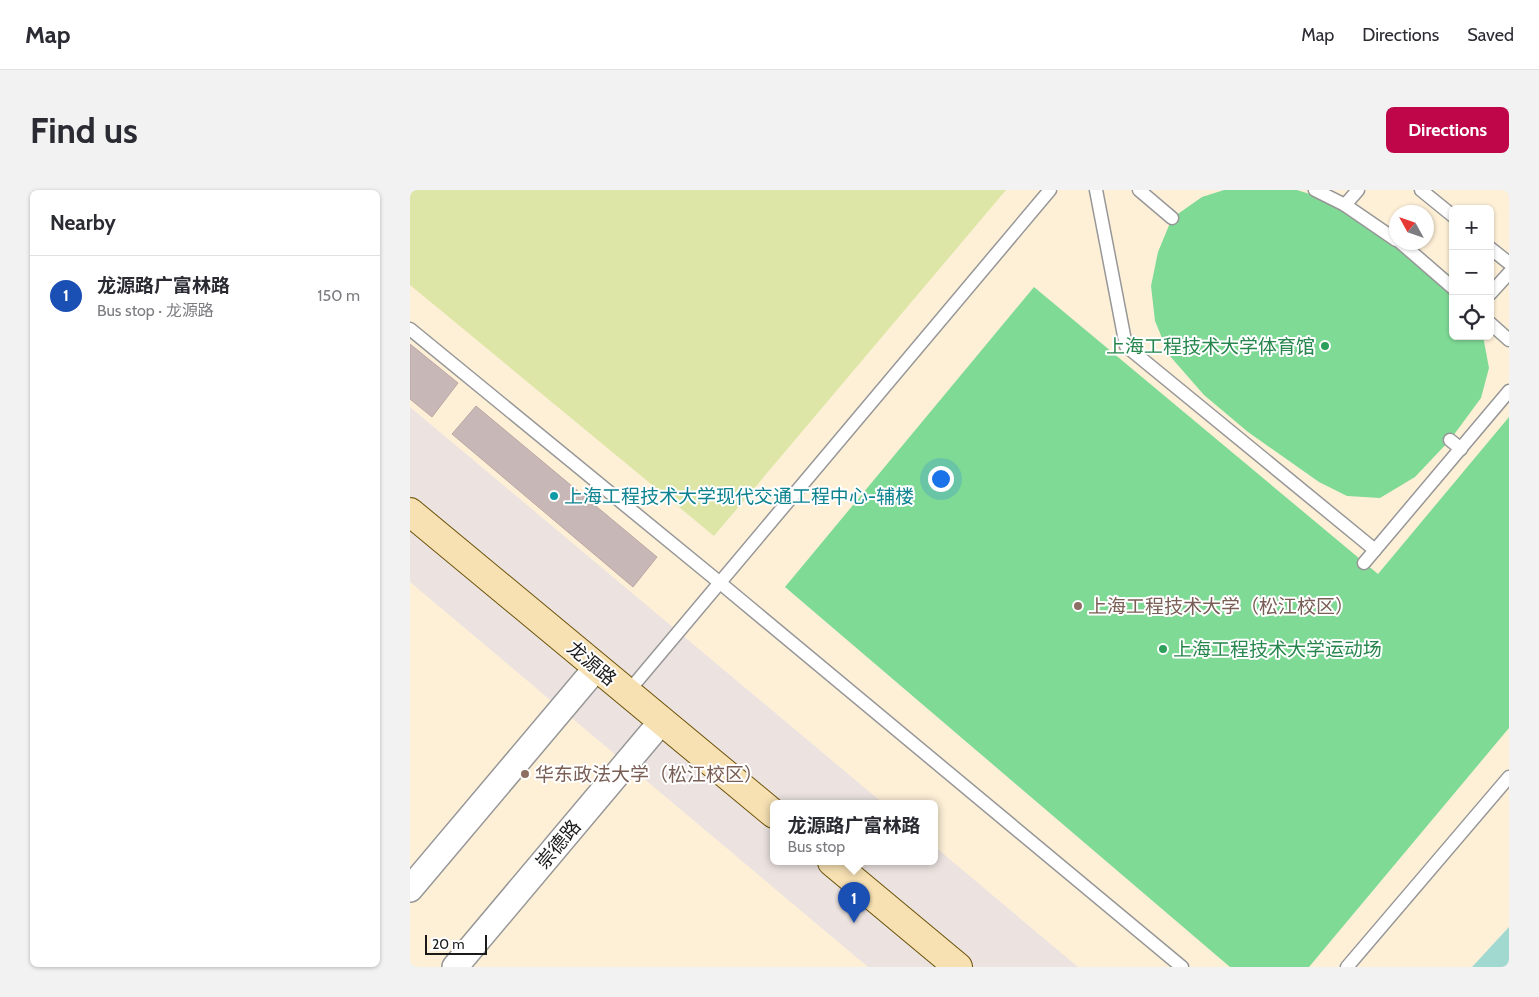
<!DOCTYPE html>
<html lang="en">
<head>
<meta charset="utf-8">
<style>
	body { margin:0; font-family:Cabin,"Noto Sans SC",sans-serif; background:#f2f2f3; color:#2b2b33 }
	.controls { position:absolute; right:15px; top:15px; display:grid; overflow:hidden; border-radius:8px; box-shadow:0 1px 4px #0004 }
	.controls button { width:45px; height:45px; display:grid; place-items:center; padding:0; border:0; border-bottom:1px solid #e1e1e2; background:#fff; color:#2b2b33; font:25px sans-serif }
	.compass { position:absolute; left:979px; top:15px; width:45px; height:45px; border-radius:50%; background:#fff; box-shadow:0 1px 4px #0004; rotate:310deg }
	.scale { position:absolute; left:15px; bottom:12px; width:62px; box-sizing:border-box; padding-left:5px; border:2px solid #1a1a1a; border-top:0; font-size:14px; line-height:18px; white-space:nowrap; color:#1a1a1a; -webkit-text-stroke:4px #fff; paint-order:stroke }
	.you { position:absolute; left:530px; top:288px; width:18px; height:18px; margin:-12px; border:4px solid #fff; border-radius:50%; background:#1a73e8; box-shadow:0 0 0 8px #1a73e833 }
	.badge { display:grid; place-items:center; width:32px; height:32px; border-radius:50%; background:#bf0649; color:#fff; font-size:16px; font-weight:700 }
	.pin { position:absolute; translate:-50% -41px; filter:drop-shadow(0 1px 2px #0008) }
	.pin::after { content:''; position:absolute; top:26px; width:18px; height:15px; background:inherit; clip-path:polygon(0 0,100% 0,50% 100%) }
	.popup { position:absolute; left:360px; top:610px; width:168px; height:65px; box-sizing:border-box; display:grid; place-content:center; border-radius:8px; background:#fff; filter:drop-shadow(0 1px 4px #0005); font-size:16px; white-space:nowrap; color:#7c7c81 }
	.popup b { font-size:19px; color:#2b2b33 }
	.popup::after { content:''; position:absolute; left:50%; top:100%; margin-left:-10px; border:10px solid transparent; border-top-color:#fff }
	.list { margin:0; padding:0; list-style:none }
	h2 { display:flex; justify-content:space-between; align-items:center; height:65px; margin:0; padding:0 20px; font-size:21px }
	h2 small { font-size:16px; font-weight:400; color:#7c7c81 }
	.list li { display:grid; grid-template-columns:32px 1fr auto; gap:15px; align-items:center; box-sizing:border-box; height:80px; padding:0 20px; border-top:1px solid #e1e1e2 }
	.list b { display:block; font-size:19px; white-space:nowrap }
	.list p { margin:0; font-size:16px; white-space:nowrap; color:#7c7c81 }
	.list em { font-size:16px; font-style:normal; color:#7c7c81 }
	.icon { flex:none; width:28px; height:28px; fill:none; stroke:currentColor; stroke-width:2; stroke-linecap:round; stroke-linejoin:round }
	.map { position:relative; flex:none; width:1099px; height:777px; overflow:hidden; border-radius:8px }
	header { display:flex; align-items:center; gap:30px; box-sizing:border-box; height:70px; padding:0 25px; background:#fff; border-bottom:1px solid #e1e1e2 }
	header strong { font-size:24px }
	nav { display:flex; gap:28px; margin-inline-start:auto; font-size:18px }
	.intro { display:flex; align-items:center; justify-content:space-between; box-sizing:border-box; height:120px; padding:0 30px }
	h1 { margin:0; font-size:35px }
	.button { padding:12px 22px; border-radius:8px; background:#bf0649; color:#fff; font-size:18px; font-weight:700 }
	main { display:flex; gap:30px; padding:0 30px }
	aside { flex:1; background:#fff; border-radius:8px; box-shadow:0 1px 4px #0004 }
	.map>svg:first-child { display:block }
</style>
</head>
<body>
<header>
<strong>Map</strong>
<nav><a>Map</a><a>Directions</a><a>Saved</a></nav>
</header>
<div class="intro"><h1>Find us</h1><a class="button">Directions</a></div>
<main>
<aside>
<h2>Nearby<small></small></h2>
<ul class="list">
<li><span class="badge" style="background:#1a4fb4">1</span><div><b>龙源路广富林路</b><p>Bus stop · 龙源路</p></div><em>150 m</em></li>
</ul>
</aside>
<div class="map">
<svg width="1099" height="777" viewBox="0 0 1099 777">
	<rect width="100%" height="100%" fill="#ece3e0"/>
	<!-- education -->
	<g fill="#fef0d7" fill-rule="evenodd">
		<path d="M0 0H1099V777H668L524 656V614H474L0 217ZM1043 19H1080V146H1043ZM986 22H1016V52H986Z"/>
		<polygon points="0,392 458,777 0,777"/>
	</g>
	<!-- grass -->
	<polygon fill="#dde6a6" points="0,0 596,0 304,346 0,95"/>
	<!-- pitch -->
	<g fill="#7fda96">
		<polygon points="814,0 887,0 935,15 1043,98 1043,146 1073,146 1079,178 1071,208 1040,250 1005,287 970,308 937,306 909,292 838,242 794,205 759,165 745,131 741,96 748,62 762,28 792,7"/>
		<polygon points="624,97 968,384 1099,227 1099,538 899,777 820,777 375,397"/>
	</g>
	<!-- water -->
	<polygon fill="#a1d9d1" points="1099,737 1099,777 1062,777"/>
	<!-- building -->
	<g fill="#c7b8b7" stroke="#bda5a3">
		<polygon points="0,154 48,193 22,227 0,209"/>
		<polygon points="66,216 247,367 223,397 42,244"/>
	</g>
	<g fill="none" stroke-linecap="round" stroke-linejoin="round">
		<defs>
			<g id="service">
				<polyline points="686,0 716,156 965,360"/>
				<polyline points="729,0 762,28"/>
				<polyline points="905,0 935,15 986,50"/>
				<polyline points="1011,0 1043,26"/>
				<polyline points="935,15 948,0"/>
				<polyline points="990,52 1043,98"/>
				<polyline points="1080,58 1099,73"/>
				<polyline points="1080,104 1099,83"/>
				<polyline points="1080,133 1099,150"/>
				<polyline points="0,139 309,392 772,777"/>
				<polyline points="1040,250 1051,259"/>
				<polyline points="954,373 1099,201"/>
				<polyline points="217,503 640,0"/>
				<polyline points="937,777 1099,587"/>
			</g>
			<g id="minor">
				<polyline points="0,699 187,477"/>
				<polyline points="45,777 251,532"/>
			</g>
			<g id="secondary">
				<polyline points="0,322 364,624"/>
				<polyline points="422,672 548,777"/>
			</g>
		</defs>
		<!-- service casing -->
		<use href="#service" stroke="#979797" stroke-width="15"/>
		<!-- minor casing -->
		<use href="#minor" stroke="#979797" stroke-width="28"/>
		<!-- secondary casing -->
		<use href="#secondary" stroke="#6b5208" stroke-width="30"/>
		<!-- service -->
		<use href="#service" stroke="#fff" stroke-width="12"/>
		<!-- minor -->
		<use href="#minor" stroke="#fff" stroke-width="25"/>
		<!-- secondary -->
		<use href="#secondary" stroke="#f7e1b3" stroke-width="28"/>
	</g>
	<!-- markers -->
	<g fill="#2e9e5b" stroke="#fff" stroke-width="2">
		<circle cx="915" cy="156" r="5"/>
		<circle cx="753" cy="459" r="5"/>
	</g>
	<circle fill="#0f9aa8" stroke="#fff" stroke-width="2" cx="144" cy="306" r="5"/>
	<g fill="#8d6e63" stroke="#fff" stroke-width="2">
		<circle cx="668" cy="416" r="5"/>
		<circle cx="115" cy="584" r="5"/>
	</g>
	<g text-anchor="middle" stroke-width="4" stroke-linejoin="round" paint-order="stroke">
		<!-- leisure labels -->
		<g font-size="19" fill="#27864d" stroke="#fff" text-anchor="end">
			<text x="905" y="163">上海工程技术大学体育馆</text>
			<text x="763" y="466" text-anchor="start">上海工程技术大学运动场</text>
		</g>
		<!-- culture labels -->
		<g font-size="19" fill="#0d838f" stroke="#fff" text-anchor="start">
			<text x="154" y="313">上海工程技术大学现代交通工程中心-辅楼</text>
		</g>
		<!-- education labels -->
		<g font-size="19" fill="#785e54" stroke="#fff" text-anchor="start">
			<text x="678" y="423">上海工程技术大学（松江校区）</text>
			<text x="125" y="591">华东政法大学（松江校区）</text>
		</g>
		<!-- street labels -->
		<g font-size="19" fill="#1a1a1a" stroke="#fff">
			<text transform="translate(182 473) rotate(40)" y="7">龙源路</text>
			<text transform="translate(148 654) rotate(-50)" y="7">崇德路</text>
		</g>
	</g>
</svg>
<div class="controls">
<button>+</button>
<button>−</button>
<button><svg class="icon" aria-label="locate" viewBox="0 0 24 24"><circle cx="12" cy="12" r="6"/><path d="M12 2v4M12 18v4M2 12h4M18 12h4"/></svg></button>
</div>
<svg class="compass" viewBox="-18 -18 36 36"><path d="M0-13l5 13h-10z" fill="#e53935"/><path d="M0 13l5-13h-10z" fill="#7c7c81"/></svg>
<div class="scale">20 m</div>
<div class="you"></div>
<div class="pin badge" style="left:444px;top:733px;background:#1a4fb4">1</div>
<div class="popup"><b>龙源路广富林路</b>Bus stop</div>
</div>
</main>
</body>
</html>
